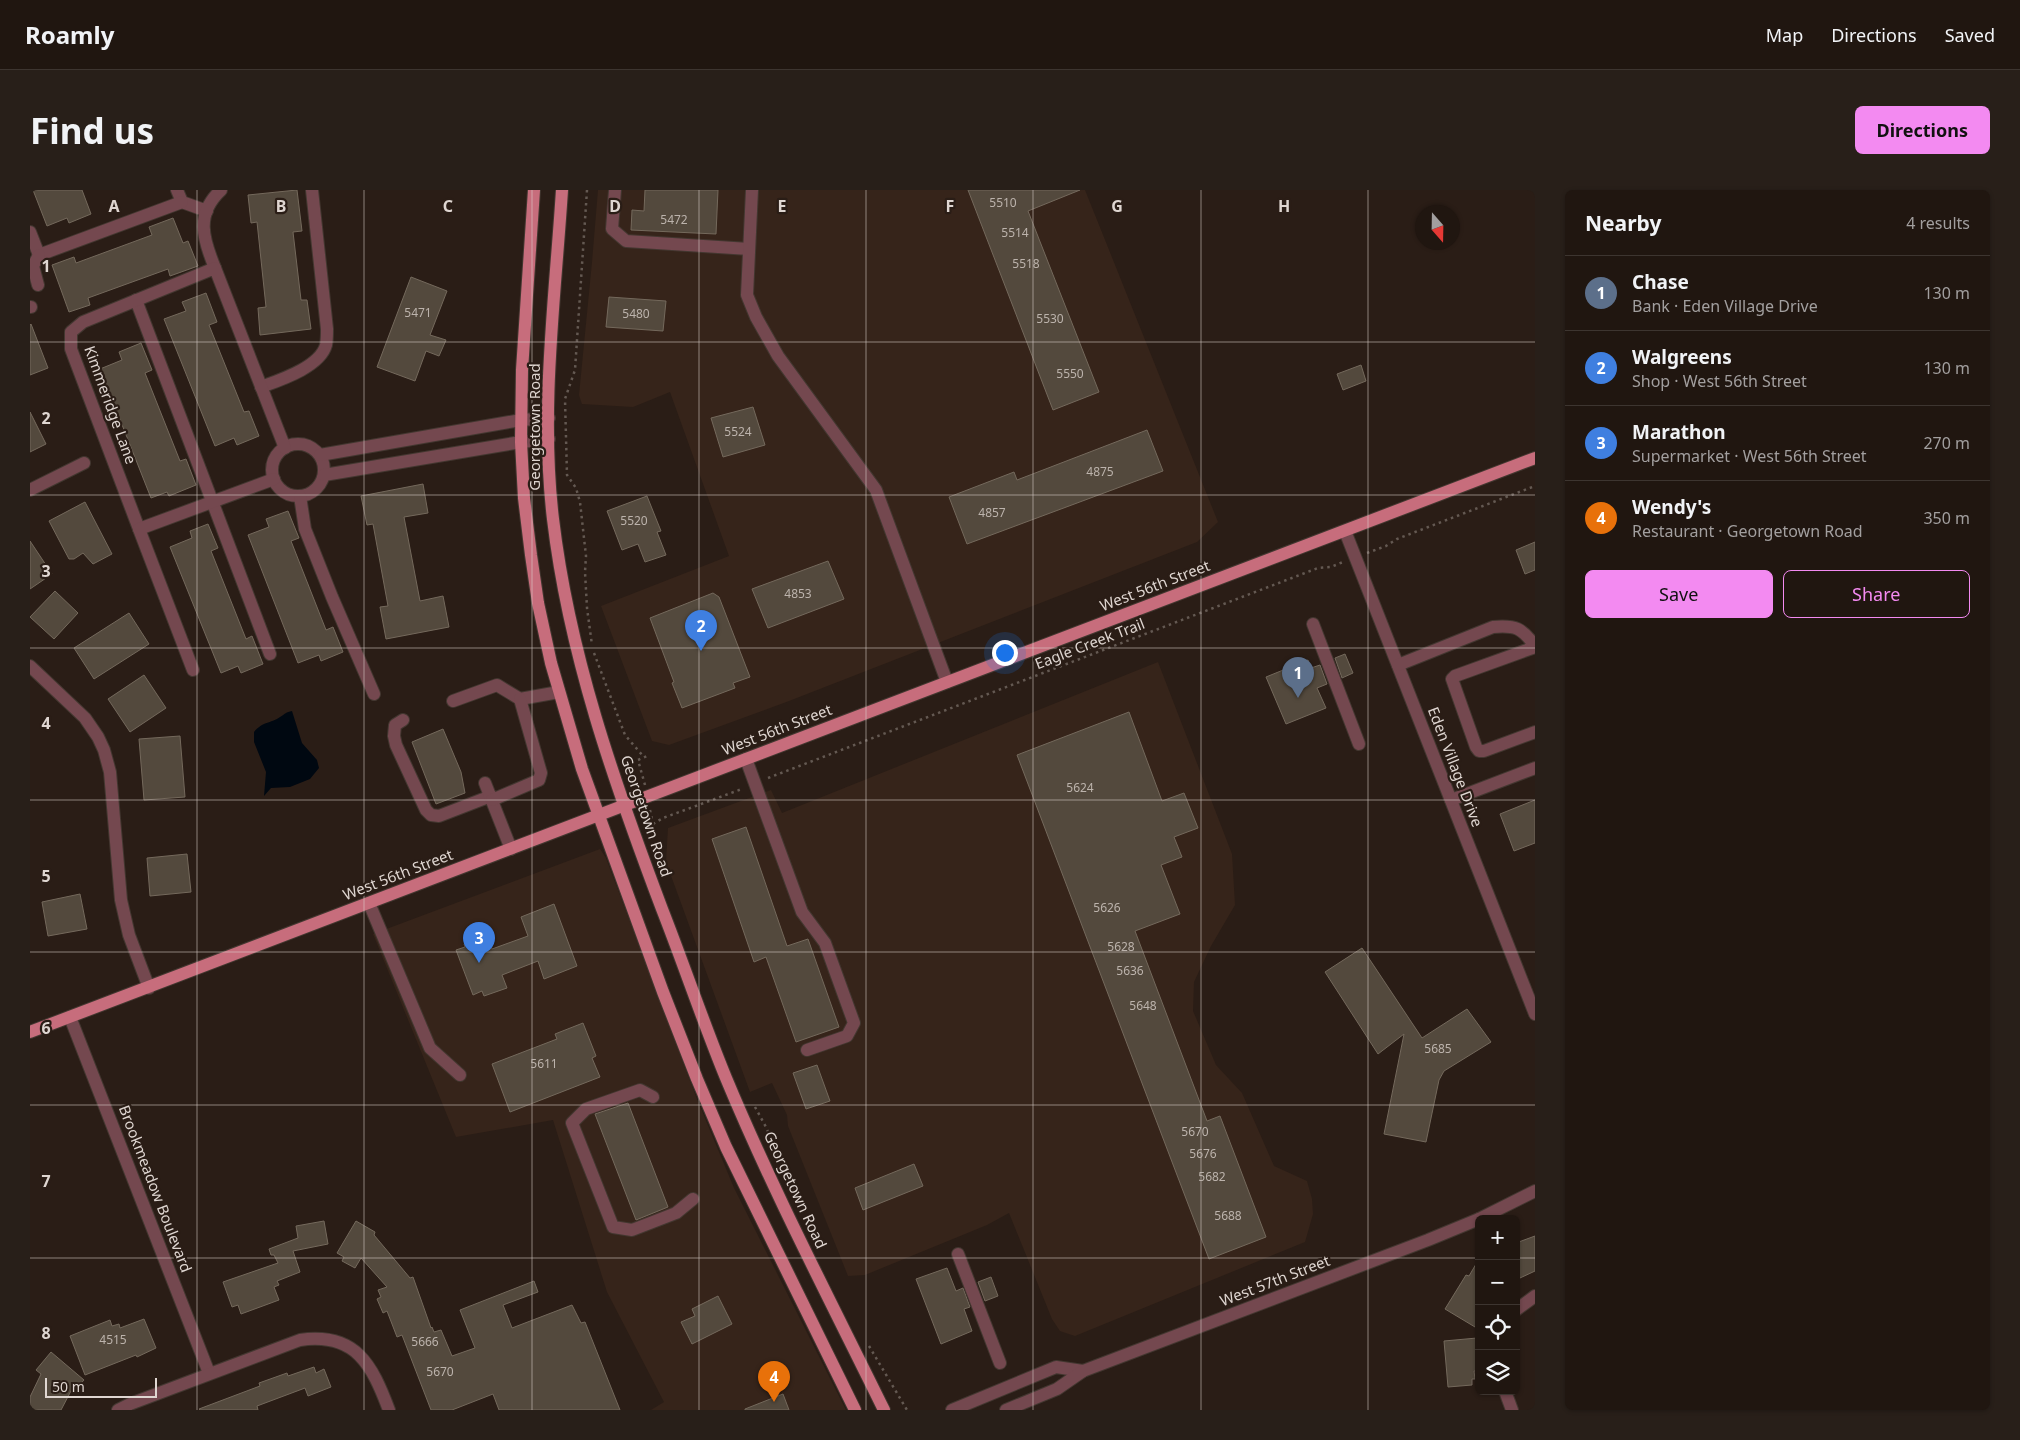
<!DOCTYPE html>
<html lang="en">
<head>
<meta charset="utf-8">
<style>
	body { margin:0; font-family:"Noto Sans",sans-serif; background:#281f19; color:#f1f3f6 }
	.controls { position:absolute; right:15px; bottom:15px; display:grid; overflow:hidden; border-radius:8px; box-shadow:0 1px 4px #0004 }
	.controls button { width:45px; height:45px; display:grid; place-items:center; padding:0; border:0; border-bottom:1px solid #3d3530; background:#201610; color:#f1f3f6; font:25px sans-serif }
	.compass { position:absolute; left:1385px; top:15px; width:45px; height:45px; border-radius:50%; background:#201610; box-shadow:0 1px 4px #0004; rotate:160deg }
	.scale { position:absolute; left:15px; bottom:12px; width:112px; box-sizing:border-box; padding-left:5px; border:2px solid #dfd6d1; border-top:0; font-size:14px; line-height:18px; white-space:nowrap; color:#dfd6d1; -webkit-text-stroke:4px #2a1d16; paint-order:stroke }
	.you { position:absolute; left:974px; top:462px; width:18px; height:18px; margin:-12px; border:4px solid #fff; border-radius:50%; background:#1a73e8; box-shadow:0 0 0 8px #1a73e833 }
	.badge { display:grid; place-items:center; width:32px; height:32px; border-radius:50%; background:#f38af1; color:#fff; font-size:16px; font-weight:700 }
	.pin { position:absolute; translate:-50% -41px; filter:drop-shadow(0 1px 2px #0008) }
	.pin::after { content:''; position:absolute; top:26px; width:18px; height:15px; background:inherit; clip-path:polygon(0 0,100% 0,50% 100%) }
	.list { margin:0; padding:0; list-style:none }
	h2 { display:flex; justify-content:space-between; align-items:center; height:65px; margin:0; padding:0 20px; font-size:21px }
	h2 small { font-size:16px; font-weight:400; color:#a29f9f }
	.list li { display:grid; grid-template-columns:32px 1fr auto; gap:15px; align-items:center; box-sizing:border-box; height:75px; padding:0 20px; border-top:1px solid #3d3530 }
	.list b { display:block; font-size:19px; white-space:nowrap }
	.list p { margin:0; font-size:16px; white-space:nowrap; color:#a29f9f }
	.list em { font-size:16px; font-style:normal; color:#a29f9f }
	.actions { display:flex; gap:10px; padding:15px 20px }
	.actions a { flex:1; padding:11px 0; border:1px solid #f38af1; border-radius:8px; text-align:center; font-size:18px; color:#f38af1 }
	.actions .main { background:#f38af1; color:#111 }
	.icon { flex:none; width:28px; height:28px; fill:none; stroke:currentColor; stroke-width:2; stroke-linecap:round; stroke-linejoin:round }
	.map { position:relative; flex:none; width:1505px; height:1220px; overflow:hidden; border-radius:8px }
	header { display:flex; align-items:center; gap:30px; box-sizing:border-box; height:70px; padding:0 25px; background:#201610; border-bottom:1px solid #3d3530 }
	header strong { font-size:24px }
	nav { display:flex; gap:28px; margin-inline-start:auto; font-size:18px }
	.intro { display:flex; align-items:center; justify-content:space-between; box-sizing:border-box; height:120px; padding:0 30px }
	h1 { margin:0; font-size:35px }
	.button { padding:12px 22px; border-radius:8px; background:#f38af1; color:#111; font-size:18px; font-weight:700 }
	main { display:flex; gap:30px; padding:0 30px }
	aside { flex:1; background:#201610; border-radius:8px; box-shadow:0 1px 4px #0004 }
	.map>svg:first-child { display:block }
</style>
</head>
<body>
<header>
<strong>Roamly</strong>
<nav><a>Map</a><a>Directions</a><a>Saved</a></nav>
</header>
<div class="intro"><h1>Find us</h1><a class="button">Directions</a></div>
<main>
<div class="map">
<svg width="1505" height="1220" viewBox="0 0 1505 1220">
	<rect width="100%" height="100%" fill="#2a1d16"/>
	<!-- built -->
	<g fill="#36241a">
		<polygon points="568,0 1055,0 1188,332 1167,352 759,511 639,555 622,551 571,416 699,366 640,202 603,217 552,214 549,205 562,72"/>
		<polygon points="1128,472 1202,664 1205,715 1181,756 1164,792 1163,821 1186,875 1212,903 1244,976 1277,991 1282,1009 1283,1024 1275,1052 1045,1146 1030,1141 1022,1129 979,1023 957,1035 835,1085 818,1086 758,936 757,925 742,893 720,902 636,672 638,638 741,600 752,623"/>
		<polygon points="570,659 576,668 667,909 704,998 816,1220 621,1220 634,1212 577,1102 523,930 426,947 343,744"/>
	</g>
	<!-- water -->
	<path fill="#000811" d="M262 521 272 553 287 570 289 578 280 589 260 597 241 598 234 606 236 582 224 552V542C233 531 240 534 250 527 255 524 256 522 262 521Z"/>
	<!-- building -->
	<g fill="#53493d" stroke="#74695c">
		<polygon points="3,0 52,0 61,24 39,33 37,28 17,36"/>
		<polygon points="267,0 272,41 263,42 271,110 277,110 281,139 230,145 228,118 236,117 227,32 221,33 218,5"/>
		<polygon points="615,0 688,0 686,44 601,40 602,20 614,21"/>
		<polygon points="938,0 1050,0 998,21 1069,202 1023,220"/>
		<polygon points="143,28 153,53 158,51 168,76 140,86 138,79 58,108 60,115 39,122 22,75 44,67 46,73 122,45 119,37"/>
		<polygon points="381,87 417,101 400,145 416,150 409,166 396,161 385,191 347,177"/>
		<polygon points="176,103 187,132 179,135 214,222 219,221 229,246 207,255 204,248 185,256 134,129 156,121 152,112"/>
		<polygon points="579,107 636,111 633,141 576,137"/>
		<polygon points="1,134 18,178 0,185 0,135"/>
		<polygon points="111,153 122,180 115,183 150,271 156,269 166,295 139,306 137,302 121,308 70,179 92,170 89,162"/>
		<polygon points="1331,175 1336,191 1313,200 1307,184"/>
		<polygon points="723,217 735,255 693,267 681,228"/>
		<polygon points="0,222 16,254 0,262"/>
		<polygon points="1117,240 1133,281 937,354 919,307 984,282 987,290"/>
		<polygon points="393,294 398,323 374,327 390,411 413,406 419,437 356,449 350,417 358,416 343,334 337,335 331,306"/>
		<polygon points="617,306 631,341 627,342 636,365 615,372 608,354 592,360 577,321"/>
		<polygon points="55,312 82,364 63,374 53,363 44,369 39,369 19,331"/>
		<polygon points="258,321 269,348 261,351 296,440 303,437 313,462 291,471 289,465 268,473 218,345 239,337 236,329"/>
		<polygon points="178,334 188,358 181,361 216,449 222,446 233,474 211,483 208,476 191,483 140,357 162,348 160,341"/>
		<polygon points="0,351 22,384 0,399"/>
		<polygon points="1505,352 1505,380 1495,384 1486,360"/>
		<polygon points="798,371 814,409 738,438 722,399"/>
		<polygon points="25,401 48,423 24,449 0,427"/>
		<polygon points="683,403 689,407 720,487 703,493 705,498 652,518 642,493 644,492 620,428"/>
		<polygon points="99,423 119,454 64,489 44,458"/>
		<polygon points="1315,464 1323,483 1312,488 1305,468"/>
		<polygon points="1278,470 1281,478 1290,475 1297,494 1287,498 1296,518 1256,534 1236,487"/>
		<polygon points="114,485 136,518 100,542 78,509"/>
		<polygon points="1099,522 1132,611 1154,603 1168,638 1144,647 1152,667 1131,675 1150,724 1105,741 1177,931 1190,926 1236,1047 1179,1069 987,565"/>
		<polygon points="413,539 431,582 435,603 406,614 382,552"/>
		<polygon points="150,546 155,607 114,610 109,549"/>
		<polygon points="1505,610 1505,653 1484,661 1470,624"/>
		<polygon points="716,637 757,756 778,749 809,837 766,852 736,767 724,772 682,649"/>
		<polygon points="157,664 161,702 120,706 117,668"/>
		<polygon points="50,704 57,739 18,746 12,712"/>
		<polygon points="524,714 547,776 514,789 508,771 472,785 477,798 454,806 452,801 443,805 426,760 435,757 434,754 457,745 462,759 498,746 491,727"/>
		<polygon points="1332,758 1392,848 1437,819 1461,852 1414,881 1409,890 1396,952 1354,944 1374,844 1348,864 1295,782"/>
		<polygon points="553,833 566,866 562,868 570,887 480,922 462,874 527,849 525,844"/>
		<polygon points="787,875 800,911 776,919 763,883"/>
		<polygon points="598,913 638,1017 606,1030 565,924"/>
		<polygon points="884,974 893,996 833,1020 825,998"/>
		<polygon points="294,1031 298,1054 263,1061 270,1082 247,1091 249,1095 244,1097 249,1110 211,1124 208,1115 202,1117 193,1092 248,1073 244,1065 241,1065 239,1059 268,1048 266,1036"/>
		<polygon points="326,1031 345,1042 344,1045 380,1088 383,1087 401,1138 402,1137 404,1142 411,1140 422,1166 445,1158 430,1120 504,1091 508,1102 473,1115 482,1138 542,1115 551,1133 555,1132 590,1220 469,1220 463,1204 422,1220 401,1220 372,1145 367,1147 357,1121 353,1123 347,1109 351,1107 348,1100 357,1097 331,1068 325,1078 312,1071 314,1067 307,1063"/>
		<polygon points="1505,1046 1505,1081 1490,1088 1486,1081 1486,1053"/>
		<polygon points="1449,1069 1449,1130 1445,1137 1415,1119 1436,1085 1439,1086"/>
		<polygon points="917,1078 926,1101 933,1098 940,1117 934,1119 942,1141 911,1154 886,1089"/>
		<polygon points="961,1087 968,1106 955,1111 948,1092"/>
		<polygon points="688,1106 702,1134 662,1154 651,1132 665,1126 662,1119"/>
		<polygon points="114,1129 126,1158 107,1167 106,1165 55,1185 40,1146 80,1130 82,1136 89,1134 90,1138"/>
		<polygon points="1447,1148 1448,1181 1444,1181 1445,1189 1442,1189 1442,1195 1418,1197 1414,1151"/>
		<polygon points="21,1162 54,1190 44,1201 42,1199 31,1220 0,1220 0,1207 11,1184 6,1180"/>
		<polygon points="284,1177 286,1183 294,1179 301,1197 278,1206 275,1198 227,1216 228,1220 170,1220 169,1219 230,1196 229,1193 257,1183 258,1186"/>
		<polygon points="753,1204 759,1220 715,1220 715,1219"/>
	</g>
	<g fill="none" stroke-linecap="round" stroke-linejoin="round">
		<defs>
			<g id="minor">
				<polyline points="147,0 152,12 177,21"/>
				<polyline points="585,0 582,39 596,51 719,59"/>
				<polyline points="722,0 717,105 726,127 748,166 846,300 917,492"/>
				<polyline points="0,42 9,65 152,12"/>
				<path d="M185 78C173 49 165 24 191 0"/>
				<polyline points="8,95 3,76 9,65"/>
				<polyline points="106,110 240,464"/>
				<polyline points="0,117 1,117"/>
				<path d="M231 197C250 190 290 177 296 155 297 150 297 144 297 139L282 0"/>
				<circle cx="268" cy="280" r="26"/>
				<polyline points="290,265 491,230 519,228"/>
				<polyline points="294,285 491,252 519,249"/>
				<polyline points="0,300 54,273"/>
				<polyline points="270,306 275,339 302,407 344,504"/>
				<polyline points="109,339 41,159 41,142 53,132 185,78 255,258"/>
				<polyline points="1315,341 1505,824"/>
				<polyline points="1283,434 1329,554"/>
				<polyline points="1505,457 1425,486 1422,489 1446,557 1449,561 1454,561 1505,542"/>
				<path d="M1368 475 1463 437C1486 435 1492 438 1505 456"/>
				<polyline points="0,476 55,528 68,547 74,560 80,582 91,710 99,745 119,798"/>
				<polyline points="163,480 109,339 244,289"/>
				<polyline points="423,511 467,495 490,509 529,502"/>
				<polyline points="373,530 365,535 364,546 366,555 396,620 401,625 409,626 461,606"/>
				<polyline points="716,569 772,722 795,753 824,833 817,846 777,860"/>
				<polyline points="455,593 481,659"/>
				<polyline points="462,610 509,590 511,583 490,509"/>
				<polyline points="1421,610 1505,578"/>
				<polyline points="339,713 400,858 430,885"/>
				<polyline points="40,827 179,1183"/>
				<polyline points="623,907 610,900 556,919 542,933 583,1037 602,1040 646,1023 663,1009"/>
				<polyline points="1449,1029 1505,1001"/>
				<polyline points="928,1064 970,1173"/>
				<polyline points="1486,1120 1505,1106"/>
				<polyline points="1475,1201 1482,1220"/>
				<path d="M88 1220 100 1214 270 1150C326 1142 342 1175 359 1220"/>
				<polyline points="922,1220 1026,1177 1053,1181"/>
				<polyline points="976,1220 1027,1199 1053,1181 1398,1050 1449,1029"/>
			</g>
			<g id="major">
				<polyline points="504,0 492,180 491,252 494,308 501,365 508,413 521,473 552,579 633,802 667,889 696,957 825,1220"/>
				<path d="M532 0C525 109 510 220 523 329 539 464 584 592 632 719 654 775 673 832 696 888 743 1001 800 1110 854 1220"/>
				<polyline points="0,842 1505,268"/>
			</g>
		</defs>
		<!-- minor casing -->
		<use href="#minor" stroke="#433730" stroke-width="14"/>
		<!-- major casing -->
		<use href="#major" stroke="#433730" stroke-width="14"/>
		<!-- path -->
		<g stroke="#645952" stroke-width="2.5" stroke-dasharray="2.5 4" stroke-linecap="butt">
			<polyline points="557,0 545,180 535,209 537,285 546,298 550,312 556,366 555,382 557,418 562,455"/>
			<polyline points="1337,363 1356,356 1367,349 1505,296"/>
			<polyline points="564,463 595,545 613,566"/>
			<polyline points="738,588 1288,378 1301,377 1313,372"/>
			<polyline points="615,595 608,570 617,566"/>
			<polyline points="620,620 623,634 622,649"/>
			<polyline points="623,634 633,628 712,599"/>
			<polyline points="725,917 736,937 767,1010"/>
			<polyline points="839,1156 877,1220"/>
		</g>
		<!-- minor -->
		<use href="#minor" stroke="#74484f" stroke-width="12"/>
		<!-- major -->
		<use href="#major" stroke="#c76d7c" stroke-width="12"/>
	</g>
	<!-- grid -->
	<path fill="none" stroke="#dfd6d1" stroke-width="1" stroke-opacity="0.55" d="M167 0V1220M334 0V1220M502 0V1220M669 0V1220M836 0V1220M1003 0V1220M1171 0V1220M1338 0V1220M0 152H1505M0 305H1505M0 458H1505M0 610H1505M0 762H1505M0 915H1505M0 1068H1449M1486 1068H1505"/>
	<g text-anchor="middle" stroke-width="4.5" stroke-linejoin="round" paint-order="stroke">
		<!-- number labels -->
		<g font-size="12" fill="#bcb3ac">
			<text x="973" y="17">5510</text>
			<text x="644" y="34">5472</text>
			<text x="985" y="47">5514</text>
			<text x="996" y="78">5518</text>
			<text x="388" y="127">5471</text>
			<text x="606" y="128">5480</text>
			<text x="1020" y="133">5530</text>
			<text x="1040" y="188">5550</text>
			<text x="708" y="246">5524</text>
			<text x="1070" y="286">4875</text>
			<text x="962" y="327">4857</text>
			<text x="604" y="335">5520</text>
			<text x="768" y="408">4853</text>
			<text x="1050" y="602">5624</text>
			<text x="1077" y="722">5626</text>
			<text x="1091" y="761">5628</text>
			<text x="1100" y="785">5636</text>
			<text x="1113" y="820">5648</text>
			<text x="1408" y="863">5685</text>
			<text x="514" y="878">5611</text>
			<text x="1165" y="946">5670</text>
			<text x="1173" y="968">5676</text>
			<text x="1182" y="991">5682</text>
			<text x="1198" y="1030">5688</text>
			<text x="83" y="1154">4515</text>
			<text x="395" y="1156">5666</text>
			<text x="410" y="1186">5670</text>
		</g>
		<!-- street labels -->
		<g font-size="15" fill="#dfd6d1" stroke="#2a1d16">
			<text transform="translate(80 215) rotate(70)" y="5">Kimmeridge Lane</text>
			<text transform="translate(505 237) rotate(-90)" y="5">Georgetown Road</text>
			<text transform="translate(1125 396) rotate(-21)" y="5">West 56th Street</text>
			<text transform="translate(1060 454) rotate(-21)" y="5">Eagle Creek Trail</text>
			<text transform="translate(747 540) rotate(-21)" y="5">West 56th Street</text>
			<text transform="translate(1425 577) rotate(69)" y="5">Eden Village Drive</text>
			<text transform="translate(616 626) rotate(71)" y="5">Georgetown Road</text>
			<text transform="translate(368 685) rotate(-21)" y="5">West 56th Street</text>
			<text transform="translate(125 999) rotate(69)" y="5">Brookmeadow Boulevard</text>
			<text transform="translate(765 1000) rotate(65)" y="5">Georgetown Road</text>
			<text transform="translate(1245 1091) rotate(-21)" y="5">West 57th Street</text>
		</g>
	</g>
	<g font-size="16" text-anchor="middle" font-weight="bold" fill="#dfd6d1" stroke="#2a1d16" stroke-width="4.5" stroke-linejoin="round" paint-order="stroke">
		<text x="84" y="22">A</text>
		<text x="251" y="22">B</text>
		<text x="418" y="22">C</text>
		<text x="585" y="22">D</text>
		<text x="752" y="22">E</text>
		<text x="920" y="22">F</text>
		<text x="1087" y="22">G</text>
		<text x="1254" y="22">H</text>
		<text x="16" y="82">1</text>
		<text x="16" y="234">2</text>
		<text x="16" y="387">3</text>
		<text x="16" y="539">4</text>
		<text x="16" y="692">5</text>
		<text x="16" y="844">6</text>
		<text x="16" y="997">7</text>
		<text x="16" y="1149">8</text>
	</g>
</svg>
<div class="controls">
<button>+</button>
<button>−</button>
<button><svg class="icon" aria-label="locate" viewBox="0 0 24 24"><circle cx="12" cy="12" r="6"/><path d="M12 2v4M12 18v4M2 12h4M18 12h4"/></svg></button>
<button><svg class="icon" aria-label="layers" viewBox="0 0 24 24"><path d="M12 4l9 5-9 5-9-5zM3 14l9 5 9-5"/></svg></button>
</div>
<svg class="compass" viewBox="-18 -18 36 36"><path d="M0-13l5 13h-10z" fill="#e53935"/><path d="M0 13l5-13h-10z" fill="#a29f9f"/></svg>
<div class="scale">50 m</div>
<div class="you"></div>
<div class="pin badge" style="left:1268px;top:508px;background:#5c6f8a">1</div>
<div class="pin badge" style="left:671px;top:461px;background:#3f7fe0">2</div>
<div class="pin badge" style="left:449px;top:773px;background:#3f7fe0">3</div>
<div class="pin badge" style="left:744px;top:1212px;background:#e8710a">4</div>
</div>
<aside>
<h2>Nearby<small>4 results</small></h2>
<ul class="list">
<li><span class="badge" style="background:#5c6f8a">1</span><div><b>Chase</b><p>Bank · Eden Village Drive</p></div><em>130 m</em></li>
<li><span class="badge" style="background:#3f7fe0">2</span><div><b>Walgreens</b><p>Shop · West 56th Street</p></div><em>130 m</em></li>
<li><span class="badge" style="background:#3f7fe0">3</span><div><b>Marathon</b><p>Supermarket · West 56th Street</p></div><em>270 m</em></li>
<li><span class="badge" style="background:#e8710a">4</span><div><b>Wendy's</b><p>Restaurant · Georgetown Road</p></div><em>350 m</em></li>
</ul>
<div class="actions"><a class="main">Save</a><a>Share</a></div>
</aside>
</main>
</body>
</html>
